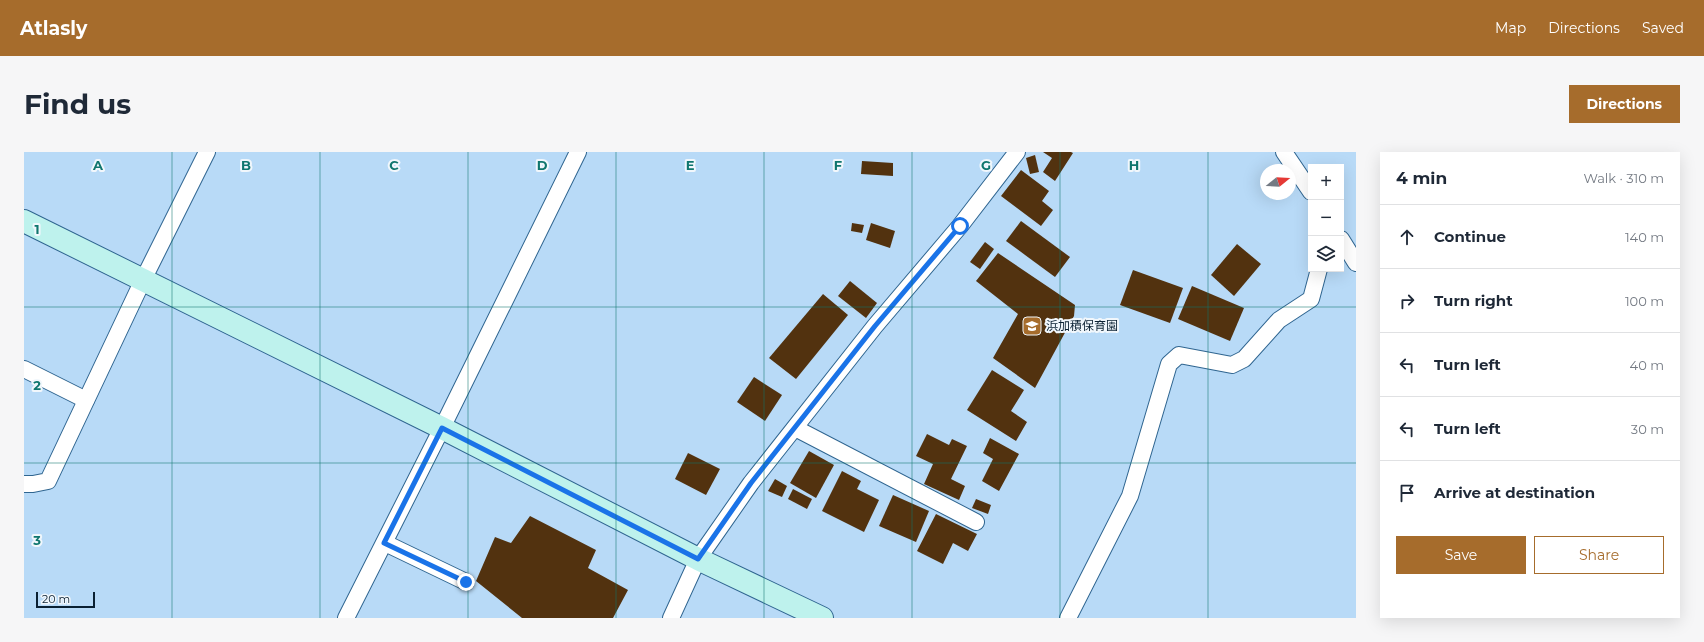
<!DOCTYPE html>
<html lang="en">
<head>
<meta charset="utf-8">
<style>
	body { margin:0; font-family:Montserrat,"Noto Sans JP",sans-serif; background:#f6f6f7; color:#1f2937 }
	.controls { position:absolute; right:12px; top:12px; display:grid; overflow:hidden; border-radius:0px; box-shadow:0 4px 16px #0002 }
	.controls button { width:36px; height:36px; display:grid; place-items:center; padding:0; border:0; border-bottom:1px solid #e0e1e3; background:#fff; color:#1f2937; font:20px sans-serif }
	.compass { position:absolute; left:1236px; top:12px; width:36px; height:36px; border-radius:50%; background:#fff; box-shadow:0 4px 16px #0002; rotate:72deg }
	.scale { position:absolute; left:12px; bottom:10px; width:59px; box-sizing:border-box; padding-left:4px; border:2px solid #0a2032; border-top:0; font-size:11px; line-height:14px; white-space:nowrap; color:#0a2032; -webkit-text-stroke:3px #f1f7fc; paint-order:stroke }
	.stop { position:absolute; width:12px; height:12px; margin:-9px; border:3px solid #1a73e8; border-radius:50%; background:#fff }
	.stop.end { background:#1a73e8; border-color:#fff; box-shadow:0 1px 4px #0008 }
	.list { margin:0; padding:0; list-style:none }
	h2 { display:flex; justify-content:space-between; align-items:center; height:52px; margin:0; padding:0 16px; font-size:17px }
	h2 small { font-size:13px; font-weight:400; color:#747a83 }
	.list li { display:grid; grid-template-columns:26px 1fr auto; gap:12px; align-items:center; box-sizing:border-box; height:64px; padding:0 16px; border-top:1px solid #e0e1e3 }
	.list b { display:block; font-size:15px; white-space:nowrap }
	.list em { font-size:13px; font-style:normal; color:#747a83 }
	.actions { display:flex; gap:8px; padding:12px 16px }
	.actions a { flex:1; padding:9px 0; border:1px solid #a66c2c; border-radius:0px; text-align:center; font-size:14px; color:#a66c2c }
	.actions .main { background:#a66c2c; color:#fff }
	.icon { flex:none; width:22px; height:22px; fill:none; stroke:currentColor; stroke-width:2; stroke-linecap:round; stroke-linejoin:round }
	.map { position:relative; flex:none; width:1332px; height:466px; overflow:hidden; border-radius:0px }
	header { display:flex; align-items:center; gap:24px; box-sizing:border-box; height:56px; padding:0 20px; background:#a66c2c; color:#fff }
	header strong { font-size:19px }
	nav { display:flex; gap:22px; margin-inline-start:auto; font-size:14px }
	.intro { display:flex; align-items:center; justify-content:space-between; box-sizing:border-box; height:96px; padding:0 24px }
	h1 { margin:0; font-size:28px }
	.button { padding:10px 18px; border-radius:0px; background:#a66c2c; color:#fff; font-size:14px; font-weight:700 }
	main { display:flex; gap:24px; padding:0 24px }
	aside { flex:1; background:#fff; border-radius:0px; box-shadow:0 4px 16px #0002 }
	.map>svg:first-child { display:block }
</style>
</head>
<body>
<header>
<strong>Atlasly</strong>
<nav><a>Map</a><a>Directions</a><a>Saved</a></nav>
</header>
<div class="intro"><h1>Find us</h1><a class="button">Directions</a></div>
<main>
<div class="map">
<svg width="1332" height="466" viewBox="0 0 1332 466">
	<rect width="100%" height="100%" fill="#b8daf7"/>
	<!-- building -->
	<g fill="#52320f">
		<polygon points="1019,0 1047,0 1049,1 1031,29 1019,20 1028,6"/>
		<polygon points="1011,3 1015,20 1006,22 1002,6"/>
		<polygon points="838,9 869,11 869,24 837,22"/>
		<polygon points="997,18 1025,39 1018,49 1029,58 1017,74 977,44"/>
		<polygon points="997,69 1046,105 1031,125 982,89"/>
		<polygon points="828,71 840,73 838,81 827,79"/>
		<polygon points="847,71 871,79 866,96 842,88"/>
		<polygon points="961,90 970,97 956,117 946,110"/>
		<polygon points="1213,92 1237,112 1210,144 1187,123"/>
		<polygon points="974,101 1051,153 1050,164 1011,236 969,206 994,162 952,129"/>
		<polygon points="1109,118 1159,136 1146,171 1096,153"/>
		<polygon points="826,129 853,151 842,166 814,144"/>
		<polygon points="1168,134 1220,156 1206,189 1154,167"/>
		<polygon points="799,142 824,163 772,227 745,206"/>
		<polygon points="968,218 1000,238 987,259 1003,270 992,289 943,258"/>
		<polygon points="730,225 758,243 741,269 713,250"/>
		<polygon points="903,282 925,293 928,287 943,294 927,327 941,334 935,348 900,332 909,312 892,304"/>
		<polygon points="966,286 995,302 975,339 958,329 969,307 959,301"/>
		<polygon points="785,299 810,313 792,346 766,331"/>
		<polygon points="664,301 696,317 682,343 651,327"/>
		<polygon points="818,319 837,329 833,337 855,348 840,380 798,359"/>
		<polygon points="751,327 763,334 758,345 744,339"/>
		<polygon points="769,337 788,347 783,357 764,347"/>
		<polygon points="869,343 905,359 892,390 855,374"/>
		<polygon points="952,347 967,353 964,362 948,356"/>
		<polygon points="912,362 953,382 944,399 929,391 919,412 893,399"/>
		<polygon points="506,364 572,398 564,416 604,438 589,466 498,466 452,429 471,385 487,391"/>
	</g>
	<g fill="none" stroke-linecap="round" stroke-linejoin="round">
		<defs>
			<g id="street">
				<polyline points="1260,0 1287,40"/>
				<polyline points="1317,87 1332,111"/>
				<polyline points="0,217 62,248"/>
				<polyline points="771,276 952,370"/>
				<polyline points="0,332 9,332 24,329 119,128 183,0"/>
				<polyline points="361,391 442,430"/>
				<polyline points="322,466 418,276 554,0"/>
				<polyline points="647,466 674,407 727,331 851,174 936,74 993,0"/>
				<polyline points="1044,466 1106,344 1145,212 1155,203 1208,213 1220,207 1255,168 1287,147 1295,117"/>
			</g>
			<polyline id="secondary" points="0,69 418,276 674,407 798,466"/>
		</defs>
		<!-- street casing -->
		<use href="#street" stroke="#2f6590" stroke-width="18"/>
		<!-- secondary casing -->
		<use href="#secondary" stroke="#2f6590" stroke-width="24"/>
		<!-- street -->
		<use href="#street" stroke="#fff" stroke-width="16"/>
		<!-- secondary -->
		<use href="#secondary" stroke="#bef2ed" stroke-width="22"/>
	</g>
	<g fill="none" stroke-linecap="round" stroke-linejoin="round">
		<!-- route -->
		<polyline stroke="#1a73e8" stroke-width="5" points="442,430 360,391 418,276 674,407 727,331 851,174 936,74"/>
	</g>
	<!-- grid -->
	<path fill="none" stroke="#0f766e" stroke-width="1" stroke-opacity="0.55" d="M148 0V466M296 0V466M444 0V466M592 0V466M740 0V466M888 0V466M1036 0V466M1184 0V466M0 155H1332M0 311H1332"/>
	<!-- icons -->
	<defs>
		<symbol id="school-square" viewBox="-11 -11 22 22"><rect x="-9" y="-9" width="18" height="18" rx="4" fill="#a66c2c" stroke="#f1f7fc"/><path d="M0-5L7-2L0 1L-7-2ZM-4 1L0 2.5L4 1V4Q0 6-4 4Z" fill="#fff"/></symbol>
	</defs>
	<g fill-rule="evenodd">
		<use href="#school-square" x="997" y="163" width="22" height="22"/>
	</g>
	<g text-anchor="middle" stroke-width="4" stroke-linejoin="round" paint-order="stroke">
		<!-- poi labels -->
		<g font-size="12" fill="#0a2032" stroke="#f1f7fc" text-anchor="start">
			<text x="1022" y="178">浜加積保育園</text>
		</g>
	</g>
	<g font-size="13" text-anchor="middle" font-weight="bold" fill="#0f766e" stroke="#f1f7fc" stroke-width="4" stroke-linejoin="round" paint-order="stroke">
		<text x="74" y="18">A</text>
		<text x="222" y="18">B</text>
		<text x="370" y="18">C</text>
		<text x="518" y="18">D</text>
		<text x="666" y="18">E</text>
		<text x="814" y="18">F</text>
		<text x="962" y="18">G</text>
		<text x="1110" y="18">H</text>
		<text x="13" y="82">1</text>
		<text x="13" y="238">2</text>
		<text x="13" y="393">3</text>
	</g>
</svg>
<div class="controls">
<button>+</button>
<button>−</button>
<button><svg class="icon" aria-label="layers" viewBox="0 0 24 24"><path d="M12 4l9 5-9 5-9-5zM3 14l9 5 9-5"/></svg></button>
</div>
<svg class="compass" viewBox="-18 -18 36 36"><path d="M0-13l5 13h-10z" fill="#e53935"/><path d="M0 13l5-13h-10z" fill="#747a83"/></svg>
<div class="scale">20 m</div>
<div class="stop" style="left:936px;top:74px"></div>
<div class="stop end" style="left:442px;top:430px"></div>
</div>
<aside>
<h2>4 min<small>Walk · 310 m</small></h2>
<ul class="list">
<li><svg class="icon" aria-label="ahead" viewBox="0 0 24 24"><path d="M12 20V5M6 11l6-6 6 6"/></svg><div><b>Continue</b></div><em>140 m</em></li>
<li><svg class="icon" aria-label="right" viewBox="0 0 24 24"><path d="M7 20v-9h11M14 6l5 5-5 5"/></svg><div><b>Turn right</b></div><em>100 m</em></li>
<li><svg class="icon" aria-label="left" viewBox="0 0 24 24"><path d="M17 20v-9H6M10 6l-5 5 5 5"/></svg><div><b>Turn left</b></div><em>40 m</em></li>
<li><svg class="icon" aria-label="left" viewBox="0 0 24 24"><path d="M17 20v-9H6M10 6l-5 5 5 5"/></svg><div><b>Turn left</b></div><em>30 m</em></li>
<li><svg class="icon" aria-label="arrive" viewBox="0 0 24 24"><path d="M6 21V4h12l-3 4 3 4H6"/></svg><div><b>Arrive at destination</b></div></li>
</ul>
<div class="actions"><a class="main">Save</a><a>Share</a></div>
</aside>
</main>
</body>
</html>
